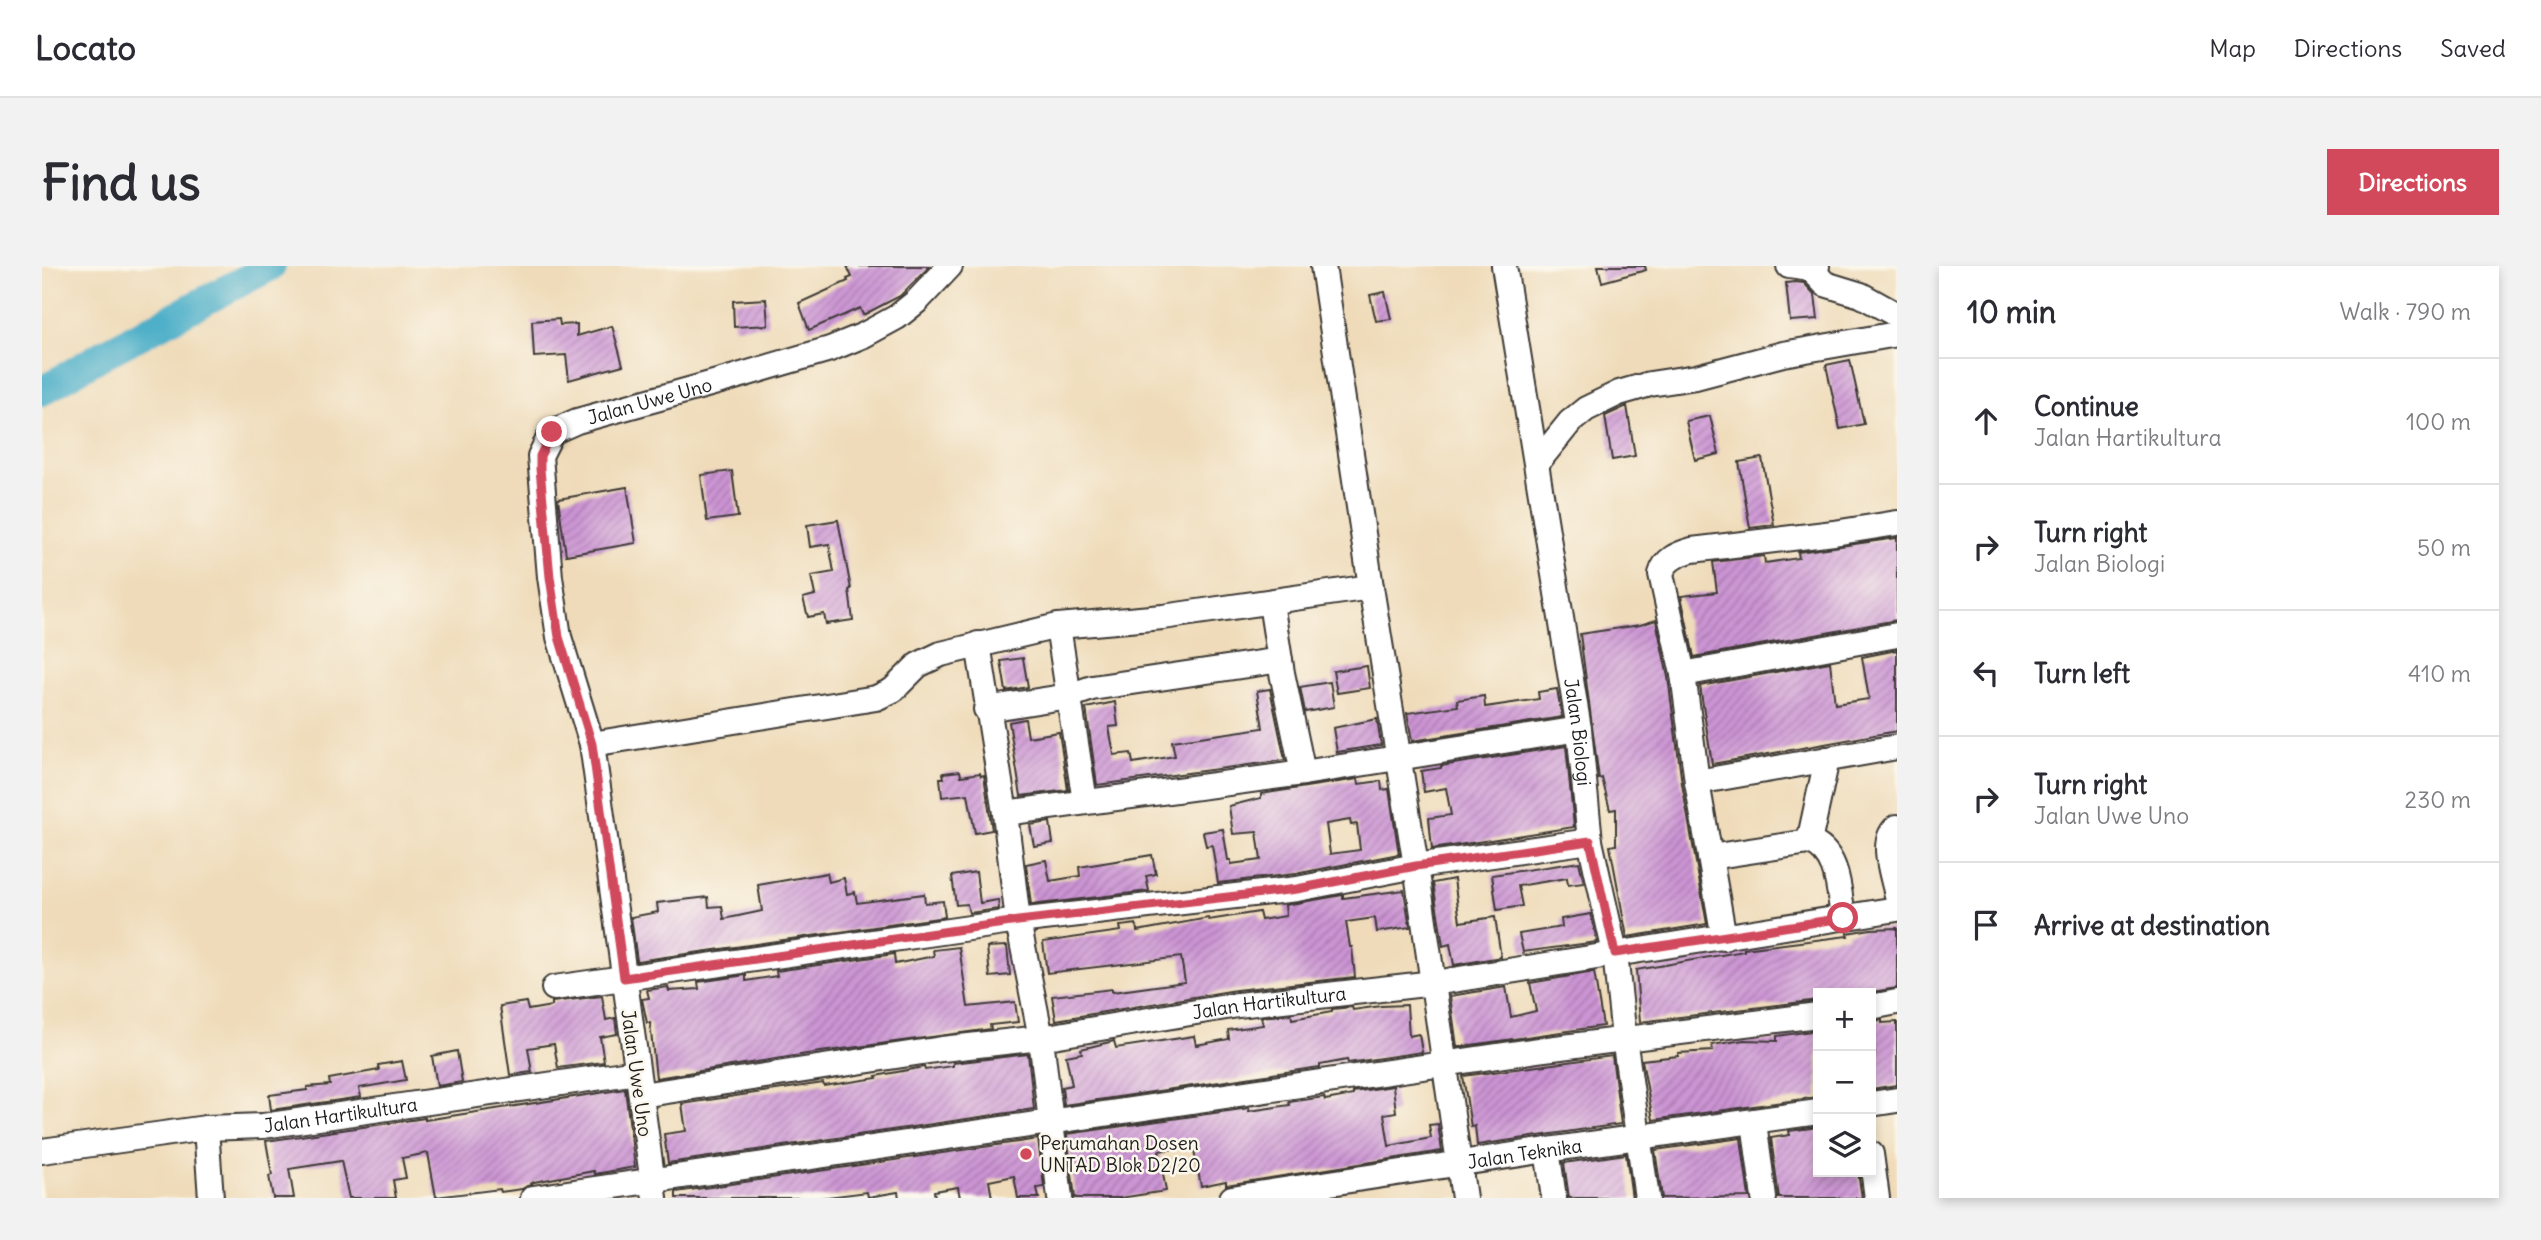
<!DOCTYPE html>
<html lang="en">
<head>
<meta charset="utf-8">
<style>
	body { margin:0; font-family:Delius,sans-serif; background:#f2f2f3; color:#2b2b33 }
	.controls { position:absolute; right:21px; bottom:21px; display:grid; overflow:hidden; border-radius:0px; box-shadow:0 4px 10px #0003 }
	.controls button { width:63px; height:63px; display:grid; place-items:center; padding:0; border:0; border-bottom:2px solid #e1e1e2; background:#fff; color:#2b2b33; font:35px sans-serif }
	.stop { position:absolute; width:21px; height:21px; margin:-16px; border:5px solid #d1495b; border-radius:50%; background:#fff }
	.stop.end { background:#d1495b; border-color:#fff; box-shadow:0 2px 7px #0008 }
	.list { margin:0; padding:0; list-style:none }
	h2 { display:flex; justify-content:space-between; align-items:center; height:91px; margin:0; padding:0 28px; font-size:30px }
	h2 small { font-size:23px; font-weight:400; color:#7c7c81 }
	.list li { display:grid; grid-template-columns:46px 1fr auto; gap:21px; align-items:center; box-sizing:border-box; height:126px; padding:0 28px; border-top:2px solid #e1e1e2 }
	.list b { display:block; font-size:26px; white-space:nowrap }
	.list p { margin:0; font-size:23px; white-space:nowrap; color:#7c7c81 }
	.list em { font-size:23px; font-style:normal; color:#7c7c81 }
	.icon { flex:none; width:38px; height:38px; fill:none; stroke:currentColor; stroke-width:2; stroke-linecap:round; stroke-linejoin:round }
	.map { position:relative; flex:none; width:1855px; height:932px; overflow:hidden; border-radius:0px }
	header { display:flex; align-items:center; gap:42px; box-sizing:border-box; height:98px; padding:0 35px; background:#fff; border-bottom:2px solid #e1e1e2 }
	header strong { font-size:33px }
	nav { display:flex; gap:38px; margin-inline-start:auto; font-size:24px }
	.intro { display:flex; align-items:center; justify-content:space-between; box-sizing:border-box; height:168px; padding:0 42px }
	h1 { margin:0; font-size:49px }
	.button { padding:18px 32px; border-radius:0px; background:#d1495b; color:#fff; font-size:24px; font-weight:700 }
	main { display:flex; gap:42px; padding:0 42px }
	aside { flex:1; background:#fff; border-radius:0px; box-shadow:0 4px 10px #0003 }
	.map>svg:first-child { display:block }
</style>
</head>
<body>
<header>
<strong>Locato</strong>
<nav><a>Map</a><a>Directions</a><a>Saved</a></nav>
</header>
<div class="intro"><h1>Find us</h1><a class="button">Directions</a></div>
<main>
<div class="map">
<svg width="1855" height="932" viewBox="0 0 1855 932">
	<defs>
		<pattern id="building-hatch" width="6" height="6" patternUnits="userSpaceOnUse" patternTransform="scale(1.75)"><rect width="6" height="6" fill="#cc94d4"/><path d="M-1 1l2-2M0 6l6-6M5 7l2-2" fill="none" stroke="#a578ab"/></pattern>
	</defs>
	<rect width="100%" height="100%" fill="#fbf7ec"/>
	<filter id="ink" filterUnits="userSpaceOnUse"><feTurbulence type="fractalNoise" baseFrequency=".0143" numOctaves="2"/><feDisplacementMap in="SourceGraphic" scale="14" xChannelSelector="R" yChannelSelector="G"/><feConvolveMatrix kernelMatrix="1 2 1 2 8 2 1 2 1" color-interpolation-filters="sRGB"/></filter>
	<filter id="wash" filterUnits="userSpaceOnUse"><feTurbulence type="fractalNoise" baseFrequency=".00686" numOctaves="4" result="noise"/><feDisplacementMap in="SourceGraphic" scale="28" xChannelSelector="R" yChannelSelector="G"/><feGaussianBlur stdDeviation="1.57" result="paint"/><feColorMatrix in="noise" values="0 0 0 0 0 0 0 0 0 0 0 0 0 0 0 0 0 1.4 0 .05"/><feComposite in="paint" operator="in"/></filter>
	<g filter="url(#wash)">
		<rect width="100%" height="100%" fill="#efdbb9"/>
		<g fill="none" stroke-linecap="round" stroke-linejoin="round">
			<!-- river -->
			<polyline stroke="#48adc7" stroke-width="30" points="0,125 60,89 229,0"/>
		</g>
		<g id="blocks">
			<!-- building -->
			<g fill="url(#building-hatch)" fill-rule="evenodd">
				<polygon points="805,0 888,0 858,30 821,49 818,42 767,64 757,37 806,15 805,13 810,11"/>
				<polygon points="1556,0 1603,0 1604,4 1560,16"/>
				<polygon points="1753,16 1762,17 1773,29 1776,53 1748,55 1744,17"/>
				<polygon points="1343,26 1349,53 1334,55 1328,29"/>
				<polygon points="724,33 726,59 692,61 691,35"/>
				<polygon points="517,53 518,59 535,58 535,70 570,60 581,99 527,114 524,89 492,91 490,55"/>
				<polygon points="1808,94 1822,158 1798,163 1784,99"/>
				<polygon points="1585,140 1593,190 1570,194 1563,150"/>
				<polygon points="1668,150 1677,188 1653,194 1644,155"/>
				<polygon points="1720,192 1732,259 1708,262 1697,196"/>
				<polygon points="690,205 696,251 665,255 659,209"/>
				<polygon points="585,221 594,277 524,289 516,233"/>
				<polygon points="796,254 809,323 807,324 811,354 784,358 782,348 766,351 761,332 773,329 769,310 792,306 787,278 768,281 765,259"/>
				<polygon points="1855,272 1855,354 1652,391 1639,330 1675,326 1671,296 1722,290 1723,297 1757,292 1756,286"/>
				<polygon points="1614,354 1626,411 1640,518 1665,658 1585,671 1568,580 1574,579 1574,543 1568,544 1560,512 1557,513 1538,368 1598,359"/>
				<polygon points="1855,384 1855,465 1670,498 1658,420 1788,396 1793,438 1827,433 1820,391"/>
				<polygon points="981,392 986,421 964,425 959,395"/>
				<polygon points="1325,400 1328,422 1295,427 1291,405"/>
				<polygon points="1288,416 1292,441 1263,446 1258,421"/>
				<polygon points="1228,423 1243,494 1055,519 1044,442 1073,436 1076,460 1067,461 1072,489 1089,487 1091,497 1133,490 1130,475 1221,462 1215,425"/>
				<polygon points="1515,423 1520,451 1370,475 1365,447 1416,440 1415,434 1442,430 1443,441 1497,433 1496,426"/>
				<polygon points="983,453 986,471 1017,466 1026,524 979,530 967,456"/>
				<polygon points="1335,453 1339,479 1295,486 1291,462"/>
				<polygon points="1524,480 1532,561 1390,583 1387,552 1409,549 1404,522 1382,526 1379,505 1399,502 1399,500"/>
				<polygon points="918,505 919,510 938,507 939,510 942,509 950,564 933,567 926,528 900,531 898,512 902,512 901,507"/>
				<path d="M1316 513 1317 518 1339 515 1340 524 1347 523 1357 588 1253 608 1176 617 1170 579 1164 580 1161 566 1181 563 1186 594H1189V598L1219 594 1215 566 1191 568 1187 540 1219 532V528ZM1308 554 1309 559 1315 558 1318 584 1288 588 1284 558Z"/>
				<polygon points="1008,556 1011,577 992,580 988,559"/>
				<polygon points="1110,589 1114,608 1104,610 1107,625 989,639 984,598 1004,594 1008,615 1038,610 1037,601"/>
				<polygon points="1537,596 1542,617 1526,619 1525,612 1476,620 1480,640 1455,644 1450,609"/>
				<polygon points="934,606 938,637 956,634 957,643 927,647 925,638 914,639 910,610"/>
				<polygon points="785,607 787,616 802,612 805,628 813,626 815,637 882,628 883,637 901,635 903,651 595,695 589,651 616,646 615,637 666,631 667,641 680,640 682,653 720,645 716,619"/>
				<polygon points="1412,613 1418,656 1453,651 1459,691 1412,699 1408,678 1401,680 1391,617"/>
				<polygon points="1362,624 1368,661 1335,666 1333,652 1304,656 1308,681 1310,681 1313,711 1194,724 1014,754 1010,730 1070,723 1070,726 1143,716 1139,691 1005,707 1001,676 1079,665 1078,660 1094,658 1095,665 1166,652 1167,654 1217,646 1219,654 1244,650 1243,639 1301,629 1301,632"/>
				<polygon points="1549,648 1555,676 1481,686 1477,668 1520,661 1519,653"/>
				<polygon points="1855,662 1855,722 1824,727 1776,727 1776,734 1598,756 1594,704 1702,685 1702,683 1806,670 1805,667 1829,663"/>
				<polygon points="965,680 968,709 948,711 945,681"/>
				<polygon points="917,681 926,741 973,736 976,756 948,759 949,763 771,787 614,812 608,757 605,757 600,733 607,732 605,724 626,721 627,725 657,723 656,716 704,709 704,715 735,710 734,705 852,688 853,698 892,690 891,684"/>
				<polygon points="1552,706 1561,760 1415,781 1408,730 1464,721 1469,751 1494,745 1488,717"/>
				<polygon points="560,730 564,754 573,752 575,768 558,771 562,796 516,802 512,778 486,782 490,806 468,809 458,740 484,736 486,744 510,740 510,736"/>
				<polygon points="1365,739 1367,770 1377,768 1380,786 1306,797 1305,794 1278,799 1278,801 1022,839 1020,821 1030,819 1024,790 1040,787 1039,783 1072,775 1074,782 1152,770 1154,779 1187,773 1186,764 1221,759 1219,751 1249,748 1250,753 1290,746 1290,743 1310,741 1311,744 1339,740"/>
				<polygon points="1840,754 1840,757 1855,756 1855,819 1829,823 1829,790 1833,789 1829,755"/>
				<polygon points="1776,764 1776,831 1611,854 1600,794 1636,790 1636,787 1671,785 1670,779 1702,774 1735,775 1735,770"/>
				<polygon points="415,785 420,816 395,820 390,790"/>
				<polygon points="986,788 992,843 626,897 622,868 644,865 640,838 781,817 782,820 835,812 834,810 882,801 883,804 911,800 911,797"/>
				<polygon points="1570,790 1579,858 1435,879 1433,860 1429,861 1421,810"/>
				<polygon points="360,795 364,814 317,822 319,831 229,844 227,829 265,824 265,821 288,819 287,813 337,804 336,799"/>
				<polygon points="1351,820 1354,846 1342,848 1347,880 1389,872 1387,859 1396,858 1400,885 1184,919 1184,915 1159,920 1151,880 1117,885 1124,925 1078,932 1033,932 1025,868 1207,842 1207,845 1248,839 1247,836 1282,831 1283,834 1311,829 1311,826"/>
				<polygon points="583,823 593,901 553,908 552,905 492,916 480,923 459,926 458,923 394,931 386,887 360,892 364,912 351,914 354,932 307,932 299,895 247,903 252,932 231,932 227,910 230,909 224,875 383,852 383,854"/>
				<polygon points="1776,861 1776,906 1816,906 1820,932 1737,932 1729,872 1748,869 1747,865"/>
				<polygon points="1699,872 1707,931 1620,932 1613,884"/>
				<polygon points="996,873 1002,921 995,922 997,932 976,932 972,910 947,915 950,932 918,932 916,921 892,925 893,932 857,932 856,926 826,931 825,926 778,932 634,932 634,926"/>
				<polygon points="1584,888 1590,932 1527,932 1522,897"/>
			</g>
		</g>
	</g>
	<g filter="url(#ink)">
		<use href="#blocks" fill-opacity="0" stroke="#3c3934" stroke-width="2"/>
		<g fill="none" stroke-linecap="round" stroke-linejoin="round">
			<defs>
				<g id="minor">
					<polyline points="1281,0 1329,321 1374,600 1422,932"/>
					<path id="s1" d="M1462 0 1537 463 1548 575 1573 687 1582 772 1605 932"/>
					<polyline points="1747,0 1769,3 1775,0"/>
					<polyline points="1769,3 1783,18 1819,29 1855,49"/>
					<polyline points="1495,197 1528,156 1544,143 1577,127 1608,118 1654,111 1741,88 1855,68"/>
					<polyline points="1229,337 1240,407 1261,507"/>
					<polyline points="1016,360 1043,536"/>
					<polyline points="936,378 963,547 976,655 999,772 1018,932"/>
					<polyline points="1641,408 1855,369"/>
					<polyline points="944,443 1027,430 1050,422 1238,394"/>
					<polyline points="550,478 834,432 851,424 876,399 899,388 1016,360 1121,351 1329,321"/>
					<polyline points="1655,516 1855,481"/>
					<polyline points="963,547 1261,507 1537,463"/>
					<path d="M1855 561C1837 574 1851 610 1855 629"/>
					<path d="M1767 576C1797 585 1797 626 1801 652"/>
					<polyline points="1668,591 1767,576 1785,493"/>
					<path d="M1682 672 1655 516 1641 408 1619 308C1623 293 1636 288 1650 284L1792 267 1855 257"/>
					<polyline points="512,722 976,655 1255,623 1374,600 1548,575"/>
					<polyline points="1829,741 1855,736"/>
					<path id="s2" d="M599 829 900 783 999 772 1196 739 1392 717 1855 643"/>
					<polyline points="1829,838 1855,834"/>
					<polyline points="1712,856 1722,932"/>
					<polyline points="164,862 169,932"/>
					<polyline points="1505,884 1512,932"/>
					<path id="s3" d="M0 885 164 862 221 860 595 806"/>
					<polyline points="1829,888 1835,932"/>
					<polyline points="491,932 1496,784 1776,749"/>
					<path id="s4" d="M613 932 550 478 517 371 508 311 498 190 510 166 535 155 686 113 788 83 822 69 855 51 875 35 908 0"/>
					<path id="s5" d="M1190 932 1505 884 1776 846"/>
				</g>
			</defs>
			<!-- minor casing -->
			<use href="#minor" stroke="#3c3934" stroke-width="28"/>
			<!-- minor -->
			<use href="#minor" stroke="#fff" stroke-width="24"/>
		</g>
	</g>
	<g fill="none" stroke-linecap="round" stroke-linejoin="round" filter="url(#ink)">
		<!-- route -->
		<polyline stroke="#d1495b" stroke-width="9" points="510,166 498,190 498,203 508,311 517,371 550,478 582,712 976,655 1255,623 1374,600 1548,575 1573,687 1801,652"/>
	</g>
	<!-- markers -->
	<circle fill="#d1495b" stroke="#fbf7ec" stroke-width="2.5" cx="984" cy="888" r="7"/>
	<g text-anchor="middle" stroke-width="5" stroke-linejoin="round" paint-order="stroke">
		<!-- street labels -->
		<g font-size="19" fill="#1c1c1c" stroke="#fbf7ec">
			<text dy="7" stroke="none"><textPath href="#s4" startOffset="882">Jalan Uwe Uno</textPath></text>
			<text dy="7" stroke="none"><textPath href="#s1" startOffset="472">Jalan Biologi</textPath></text>
			<text dy="7" stroke="none"><textPath href="#s2" startOffset="635">Jalan Hartikultura</textPath></text>
			<text transform="translate(595 807) rotate(82)" y="7">Jalan Uwe Uno</text>
			<text dy="7" stroke="none"><textPath href="#s3" startOffset="301">Jalan Hartikultura</textPath></text>
			<text dy="7" stroke="none"><textPath href="#s5" startOffset="296">Jalan Teknika</textPath></text>
		</g>
		<!-- poi labels -->
		<g font-size="19" fill="#1c1c1c" stroke="#fbf7ec" text-anchor="start">
			<text x="998" y="884">Perumahan Dosen<tspan x="998" dy="22">UNTAD Blok D2/20</tspan></text>
		</g>
	</g>
</svg>
<div class="controls">
<button>+</button>
<button>−</button>
<button><svg class="icon" aria-label="layers" viewBox="0 0 24 24"><path d="M12 4l9 5-9 5-9-5zM3 14l9 5 9-5"/></svg></button>
</div>
<div class="stop" style="left:1801px;top:652px"></div>
<div class="stop end" style="left:510px;top:166px"></div>
</div>
<aside>
<h2>10 min<small>Walk · 790 m</small></h2>
<ul class="list">
<li><svg class="icon" aria-label="ahead" viewBox="0 0 24 24"><path d="M12 20V5M6 11l6-6 6 6"/></svg><div><b>Continue</b><p>Jalan Hartikultura</p></div><em>100 m</em></li>
<li><svg class="icon" aria-label="right" viewBox="0 0 24 24"><path d="M7 20v-9h11M14 6l5 5-5 5"/></svg><div><b>Turn right</b><p>Jalan Biologi</p></div><em>50 m</em></li>
<li><svg class="icon" aria-label="left" viewBox="0 0 24 24"><path d="M17 20v-9H6M10 6l-5 5 5 5"/></svg><div><b>Turn left</b></div><em>410 m</em></li>
<li><svg class="icon" aria-label="right" viewBox="0 0 24 24"><path d="M7 20v-9h11M14 6l5 5-5 5"/></svg><div><b>Turn right</b><p>Jalan Uwe Uno</p></div><em>230 m</em></li>
<li><svg class="icon" aria-label="arrive" viewBox="0 0 24 24"><path d="M6 21V4h12l-3 4 3 4H6"/></svg><div><b>Arrive at destination</b></div></li>
</ul>
</aside>
</main>
</body>
</html>
